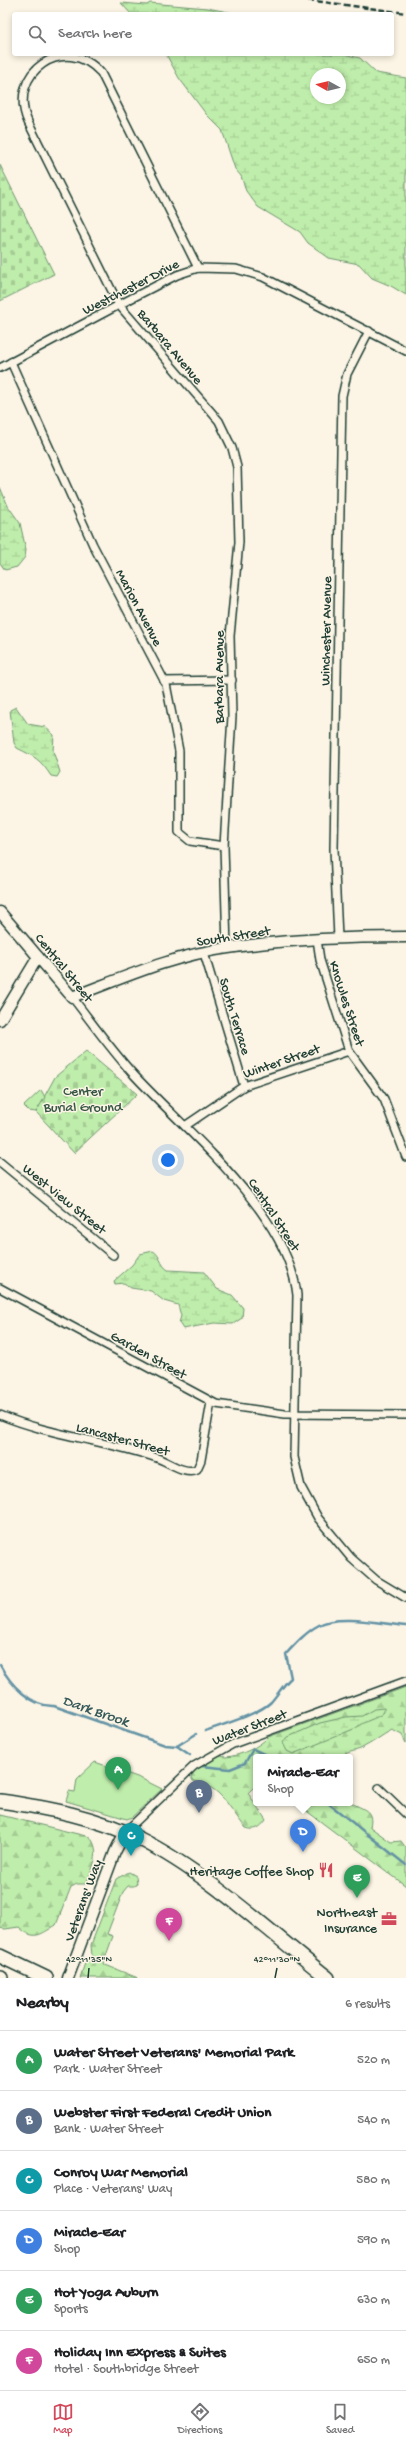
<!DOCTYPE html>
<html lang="en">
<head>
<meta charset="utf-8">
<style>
	body { margin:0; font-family:"Gochi Hand",sans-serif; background:#f2f2f2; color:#202124 }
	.compass { position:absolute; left:310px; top:68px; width:36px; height:36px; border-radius:50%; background:#fff; box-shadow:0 2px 6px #0003; rotate:278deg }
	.you { position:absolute; left:168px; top:1160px; width:14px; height:14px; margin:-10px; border:3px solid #fff; border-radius:50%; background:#1a73e8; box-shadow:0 0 0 6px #1a73e833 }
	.badge { display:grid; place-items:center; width:26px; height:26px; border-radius:50%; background:#d1495b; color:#fff; font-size:13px; font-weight:700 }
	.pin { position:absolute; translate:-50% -33px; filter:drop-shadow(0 1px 2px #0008) }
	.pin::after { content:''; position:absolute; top:21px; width:14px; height:12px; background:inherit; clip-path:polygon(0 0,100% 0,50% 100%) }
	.popup { position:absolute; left:253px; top:1754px; width:100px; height:52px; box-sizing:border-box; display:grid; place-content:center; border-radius:4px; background:#fff; filter:drop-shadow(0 1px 3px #0005); font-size:13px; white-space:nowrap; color:#757577 }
	.popup b { font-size:15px; color:#202124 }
	.popup::after { content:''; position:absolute; left:50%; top:100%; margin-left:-8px; border:8px solid transparent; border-top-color:#fff }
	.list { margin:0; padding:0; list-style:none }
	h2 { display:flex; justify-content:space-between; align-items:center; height:52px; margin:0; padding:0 16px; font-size:17px }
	h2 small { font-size:13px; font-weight:400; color:#757577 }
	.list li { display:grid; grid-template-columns:26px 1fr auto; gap:12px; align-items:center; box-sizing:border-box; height:60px; padding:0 16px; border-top:1px solid #e0e0e0 }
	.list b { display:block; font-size:15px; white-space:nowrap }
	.list p { margin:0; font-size:13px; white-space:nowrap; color:#757577 }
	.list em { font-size:13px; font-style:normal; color:#757577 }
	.icon { flex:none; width:22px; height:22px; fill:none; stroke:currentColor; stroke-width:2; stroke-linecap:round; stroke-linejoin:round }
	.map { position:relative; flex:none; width:406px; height:1978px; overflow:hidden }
	.search { position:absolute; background:#fff; box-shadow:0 2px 6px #0003; left:12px; right:12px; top:12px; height:44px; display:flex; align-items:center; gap:10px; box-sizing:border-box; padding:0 14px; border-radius:4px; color:#757577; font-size:15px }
	.sheet { height:412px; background:#fff }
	nav { display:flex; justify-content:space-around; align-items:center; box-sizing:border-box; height:56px; border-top:1px solid #e0e0e0; background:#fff; font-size:11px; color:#757577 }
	nav a { display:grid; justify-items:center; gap:2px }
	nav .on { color:#d1495b }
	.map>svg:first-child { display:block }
</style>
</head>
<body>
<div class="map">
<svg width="406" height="1978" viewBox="0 0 406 1978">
	<defs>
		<pattern id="forest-firs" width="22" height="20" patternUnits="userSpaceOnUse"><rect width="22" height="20" fill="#bfedab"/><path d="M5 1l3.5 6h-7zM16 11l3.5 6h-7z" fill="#a4cc94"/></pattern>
		<pattern id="wetland-marsh" width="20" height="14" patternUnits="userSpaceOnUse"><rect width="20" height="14" fill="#bfedab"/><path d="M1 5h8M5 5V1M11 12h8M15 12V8" fill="none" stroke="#a4cc94"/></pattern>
		<pattern id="cemetery-stones" width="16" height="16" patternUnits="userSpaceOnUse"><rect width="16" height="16" fill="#bfedab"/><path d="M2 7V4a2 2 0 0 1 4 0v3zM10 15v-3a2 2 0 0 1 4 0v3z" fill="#a4cc94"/></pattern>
	</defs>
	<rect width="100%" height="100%" fill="#fcf5e5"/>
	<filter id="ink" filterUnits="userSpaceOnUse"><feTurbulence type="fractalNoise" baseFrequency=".025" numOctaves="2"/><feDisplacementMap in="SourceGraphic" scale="8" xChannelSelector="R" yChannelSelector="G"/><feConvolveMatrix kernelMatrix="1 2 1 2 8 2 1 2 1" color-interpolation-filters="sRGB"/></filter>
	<g filter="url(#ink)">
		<!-- forest -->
		<g fill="url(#forest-firs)" stroke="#6f9570">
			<path d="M406 1687V1743L402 1735 392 1730C382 1735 374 1742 364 1747 356 1752 347 1751 341 1757H256V1785L248 1793 266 1820C260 1828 255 1831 246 1828 229 1809 222 1786 193 1781L191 1777C194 1768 207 1758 217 1756 220 1755 223 1757 226 1757 240 1756 259 1747 268 1737Z"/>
			<path d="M350 1802C363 1810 374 1809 370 1827L391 1842 401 1841 406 1848V1886L296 1803Z"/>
			<path d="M0 1815 90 1837C102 1853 92 1868 86 1884H77L71 1887 56 1925C40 1935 34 1941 19 1927L5 1929 0 1928Z"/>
			<polygon points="129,1872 136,1876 137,1884 134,1886 128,1886 123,1892 107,1934 113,1936 103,1964 138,1978 80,1978 85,1963 92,1956 91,1945 116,1879"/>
		</g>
		<!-- wetland -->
		<g fill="url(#wetland-marsh)" stroke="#6f9570" fill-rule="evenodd">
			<polygon points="121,3 147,5 150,3 207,8 239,14 131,14"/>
			<path d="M166 54H343L360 58 376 73 406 78V295L391 286 372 278 359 264 329 258 308 243 300 232 258 207 246 191 241 176 235 169 222 130 206 114 179 78ZM316 74H340V98H316Z"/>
			<polygon points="0,487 8,506 20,523 26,550 25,557 17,567 5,570 0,563"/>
			<path d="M16 707 28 724 45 727 54 735 53 751 60 772 57 777 51 776C40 759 35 757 17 748L14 743 10 710Z"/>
			<path d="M153 1251C160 1254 160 1265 168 1270L204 1272 217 1289 232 1295 243 1308 242 1318 233 1324 214 1323 183 1329 179 1323 181 1316 178 1305 164 1301 151 1291 131 1288 124 1283 115 1284 114 1281 132 1265 140 1254Z"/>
			<path d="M384 1708V1712C376 1720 364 1720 356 1728L293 1754 287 1751 283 1743 286 1738 320 1723 346 1717 362 1716 374 1709Z"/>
		</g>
		<!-- cemetery -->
		<g fill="url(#cemetery-stones)" stroke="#6f9570">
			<polygon points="0,165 54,274 0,301"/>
			<polygon points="86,1051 137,1094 74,1153 36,1112 55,1077"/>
		</g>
		<!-- green -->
		<g fill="#bfedab" stroke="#6f9570">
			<polygon points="41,1090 45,1097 36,1112 29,1111 24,1106"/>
			<polygon points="95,1762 140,1778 162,1789 132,1817 127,1819 66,1801 69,1791 75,1792 77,1779"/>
		</g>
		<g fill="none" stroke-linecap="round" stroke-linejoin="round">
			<!-- stream -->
			<g stroke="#6392a5" stroke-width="2.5">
				<path d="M0 1665C10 1684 31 1707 54 1706L165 1745 177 1746 196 1734"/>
				<path d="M205 1731C222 1725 259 1714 271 1702 278 1694 283 1685 291 1678L286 1654C296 1643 306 1632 319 1625 339 1614 383 1624 406 1626"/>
				<polyline points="177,1746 190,1755"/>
				<polyline points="202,1766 230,1769 245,1763 253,1749 270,1757"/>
				<polyline points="328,1803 406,1865"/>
			</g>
			<defs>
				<g id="street">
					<path d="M198 268 101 73C65 32 6 73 28 122L119 305 219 421 232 448 237 467 239 542 230 636 232 716 224 846 227 948"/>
					<polyline points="11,362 93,545 166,684 179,751 179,832 190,841 224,846"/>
					<polyline points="0,368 134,297 177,275 198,268 236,269 263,277 406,351"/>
					<polyline points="164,681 232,680"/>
					<polyline points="338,938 334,849 342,396 347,374 369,331"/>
					<polyline points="317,939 320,960 349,1051 384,1099 406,1157"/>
					<polyline points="204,953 244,1086"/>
					<path d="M72 997C93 1024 112 1051 135 1076 188 1133 288 1213 297 1295L294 1457 301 1487 318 1518 351 1558 376 1580 406 1598"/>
					<polyline points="185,1126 244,1086 349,1051"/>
					<polyline points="0,1162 113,1255"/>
					<polyline points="0,1288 216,1404 285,1414 406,1415"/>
					<path d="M0 1415C51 1436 105 1440 157 1458 169 1462 185 1475 197 1469L201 1460 211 1402"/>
					<polyline points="379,1788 406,1814"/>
					<polyline points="125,1832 194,1766 233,1744 406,1681"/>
				</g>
				<g id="secondary">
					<path d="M0 912 72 997C123 978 174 955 228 948 287 939 346 937 406 937"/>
					<polyline points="0,1020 38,957"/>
					<polyline points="68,1978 115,1852 125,1832"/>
				</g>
				<g id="highway">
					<path d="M0 1801C48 1808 97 1817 140 1839 207 1873 269 1931 328 1978"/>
					<polyline points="0,1956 46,1978"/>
					<polyline points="0,1978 1,1978"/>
				</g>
			</defs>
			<!-- street casing -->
			<use href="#street" stroke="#1f3d34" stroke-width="10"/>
			<!-- secondary casing -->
			<use href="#secondary" stroke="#1f3d34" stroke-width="13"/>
			<!-- highway casing -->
			<use href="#highway" stroke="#1f3d34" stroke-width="16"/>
			<!-- street -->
			<use href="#street" stroke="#fcf5e5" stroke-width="7"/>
			<!-- secondary -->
			<use href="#secondary" stroke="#fcf5e5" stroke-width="10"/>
			<!-- highway -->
			<use href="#highway" stroke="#fcf5e5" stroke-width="13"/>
			<!-- rail -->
			<polyline stroke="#1f3d34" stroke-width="2.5" stroke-dasharray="6 3" stroke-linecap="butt" points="308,0 406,13"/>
		</g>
	</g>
	<!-- ticks -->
	<path fill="none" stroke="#1f3d34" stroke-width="1.5" d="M88 1978 89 1968M275 1978 277 1968"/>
	<!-- icons -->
	<defs>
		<symbol id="restaurant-bare" viewBox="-9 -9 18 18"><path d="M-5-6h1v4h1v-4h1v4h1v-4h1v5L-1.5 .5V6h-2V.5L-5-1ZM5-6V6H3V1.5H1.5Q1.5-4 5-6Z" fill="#d1495b" stroke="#fcf5e5" stroke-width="2.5" paint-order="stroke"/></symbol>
		<symbol id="office-bare" viewBox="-9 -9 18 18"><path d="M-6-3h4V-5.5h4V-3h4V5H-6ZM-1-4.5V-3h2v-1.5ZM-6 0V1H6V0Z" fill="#d1495b" stroke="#fcf5e5" stroke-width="2.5" paint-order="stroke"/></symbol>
	</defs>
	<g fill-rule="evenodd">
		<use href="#restaurant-bare" x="315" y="1859" width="22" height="22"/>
		<use href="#office-bare" x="378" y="1908" width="22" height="22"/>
	</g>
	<g text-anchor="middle" stroke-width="3" stroke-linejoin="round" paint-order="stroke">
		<!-- street labels -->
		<g font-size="14" fill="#1f3d34" stroke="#fcf5e5">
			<text transform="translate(130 286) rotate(-27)" y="5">Westchester Drive</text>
			<text transform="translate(171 346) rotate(50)" y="5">Barbara Avenue</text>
			<text transform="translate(140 607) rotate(62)" y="5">Marion Avenue</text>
			<text transform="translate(325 631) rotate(-89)" y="5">Winchester Avenue</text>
			<text transform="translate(218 677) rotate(-90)" y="5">Barbara Avenue</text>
			<text transform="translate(233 935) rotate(-9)" y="5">South Street</text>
			<text transform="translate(65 967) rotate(51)" y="5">Central Street</text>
			<text transform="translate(348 1003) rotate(72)" y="5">Knowles Street</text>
			<text transform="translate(236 1016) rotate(73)" y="5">South Terrace</text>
			<text transform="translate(281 1060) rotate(-19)" y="5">Winter Street</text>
			<text transform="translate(65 1198) rotate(39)" y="5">West View Street</text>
			<text transform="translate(275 1214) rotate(57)" y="5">Central Street</text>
			<text transform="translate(149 1354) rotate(29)" y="5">Garden Street</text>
			<text transform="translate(123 1438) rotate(15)" y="5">Lancaster Street</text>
			<text transform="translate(249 1726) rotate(-21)" y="5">Water Street</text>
			<text transform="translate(82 1900) rotate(-70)" y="5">Veterans' Way</text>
		</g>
		<!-- park labels -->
		<g font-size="14" fill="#375746" stroke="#fcf5e5">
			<text x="83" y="1095">Center<tspan x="83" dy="16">Burial Ground</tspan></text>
		</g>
		<!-- poi labels -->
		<g font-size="14" fill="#1f3d34" stroke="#fcf5e5" text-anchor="end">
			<text x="314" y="1875">Heritage Coffee Shop</text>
			<text x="377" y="1916">Northeast<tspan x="377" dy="16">Insurance</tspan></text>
		</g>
		<!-- water labels -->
		<g font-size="15" font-style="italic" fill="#36595a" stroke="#fcf5e5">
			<text transform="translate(96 1710) rotate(19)" y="5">Dark Brook</text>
		</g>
	</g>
	<g font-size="10" text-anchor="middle" fill="#1f3d34" stroke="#fcf5e5" stroke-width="3" stroke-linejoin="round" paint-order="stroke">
		<text x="89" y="1962">42°11'35"N</text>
		<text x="277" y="1962">42°11'30"N</text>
	</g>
</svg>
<svg class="compass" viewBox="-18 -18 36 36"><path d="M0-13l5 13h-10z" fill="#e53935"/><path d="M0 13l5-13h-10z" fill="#757577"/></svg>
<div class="you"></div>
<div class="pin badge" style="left:118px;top:1790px;background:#2e9e5b">A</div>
<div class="pin badge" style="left:199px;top:1813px;background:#5c6f8a">B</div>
<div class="pin badge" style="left:131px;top:1856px;background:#0f9aa8">C</div>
<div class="pin badge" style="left:303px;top:1852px;background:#3f7fe0">D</div>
<div class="popup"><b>Miracle-Ear</b>Shop</div>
<div class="pin badge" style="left:357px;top:1898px;background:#2e9e5b">E</div>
<div class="pin badge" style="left:169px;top:1941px;background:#d1479c">F</div>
<div class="search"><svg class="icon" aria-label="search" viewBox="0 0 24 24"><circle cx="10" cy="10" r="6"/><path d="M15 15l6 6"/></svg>Search here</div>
</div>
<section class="sheet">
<h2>Nearby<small>6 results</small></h2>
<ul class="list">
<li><span class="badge" style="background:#2e9e5b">A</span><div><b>Water Street Veterans' Memorial Park</b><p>Park · Water Street</p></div><em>520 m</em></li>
<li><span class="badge" style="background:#5c6f8a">B</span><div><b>Webster First Federal Credit Union</b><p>Bank · Water Street</p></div><em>540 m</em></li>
<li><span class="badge" style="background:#0f9aa8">C</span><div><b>Conroy War Memorial</b><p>Place · Veterans' Way</p></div><em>580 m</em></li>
<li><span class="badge" style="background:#3f7fe0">D</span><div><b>Miracle-Ear</b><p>Shop</p></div><em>590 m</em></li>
<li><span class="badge" style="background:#2e9e5b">E</span><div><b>Hot Yoga Auburn</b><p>Sports</p></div><em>630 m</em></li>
<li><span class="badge" style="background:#d1479c">F</span><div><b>Holiday Inn Express &amp; Suites</b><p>Hotel · Southbridge Street</p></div><em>650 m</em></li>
</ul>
</section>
<nav>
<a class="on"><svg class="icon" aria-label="map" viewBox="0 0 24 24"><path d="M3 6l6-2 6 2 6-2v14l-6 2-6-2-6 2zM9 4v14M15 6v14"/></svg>Map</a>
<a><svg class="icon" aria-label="directions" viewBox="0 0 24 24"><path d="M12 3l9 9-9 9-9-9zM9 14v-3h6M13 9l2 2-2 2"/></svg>Directions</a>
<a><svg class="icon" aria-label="saved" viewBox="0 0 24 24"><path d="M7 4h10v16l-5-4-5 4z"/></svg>Saved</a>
</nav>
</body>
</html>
